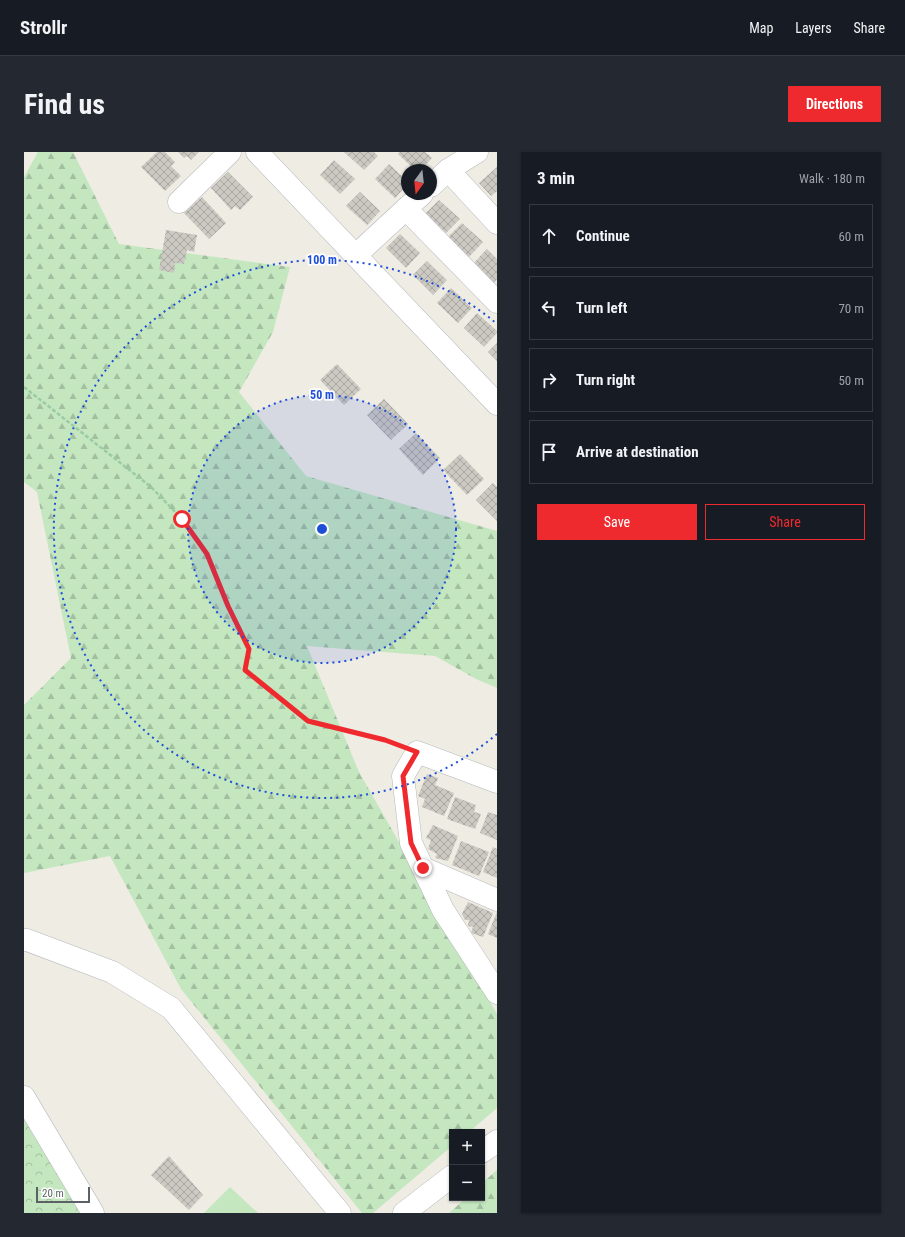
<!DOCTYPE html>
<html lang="en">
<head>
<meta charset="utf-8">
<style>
	body { margin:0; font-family:"Roboto Condensed",sans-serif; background:#242831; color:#f1f3f6 }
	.controls { position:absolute; right:12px; bottom:12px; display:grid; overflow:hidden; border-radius:0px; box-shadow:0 1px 3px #0004 }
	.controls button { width:36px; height:36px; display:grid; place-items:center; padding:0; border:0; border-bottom:1px solid #363941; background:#171b24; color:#f1f3f6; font:20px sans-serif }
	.compass { position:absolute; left:377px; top:12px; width:36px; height:36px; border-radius:50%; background:#171b24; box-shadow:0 1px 3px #0004; rotate:195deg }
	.scale { position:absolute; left:12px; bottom:10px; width:54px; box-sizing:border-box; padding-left:4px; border:2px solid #5c6165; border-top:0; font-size:11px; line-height:14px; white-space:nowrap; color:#5c6165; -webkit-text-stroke:3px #fff; paint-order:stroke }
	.stop { position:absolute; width:12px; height:12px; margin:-9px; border:3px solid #ef2a2f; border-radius:50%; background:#fff }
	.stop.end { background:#ef2a2f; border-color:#fff; box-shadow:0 1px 4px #0008 }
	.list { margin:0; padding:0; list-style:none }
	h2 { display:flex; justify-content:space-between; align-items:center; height:52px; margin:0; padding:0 16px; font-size:17px }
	h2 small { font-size:13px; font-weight:400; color:#9ea1a6 }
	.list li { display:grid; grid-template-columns:26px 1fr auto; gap:12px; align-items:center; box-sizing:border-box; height:64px; margin:0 8px 8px; padding:0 8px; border:1px solid #363941; border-radius:0px }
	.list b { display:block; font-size:15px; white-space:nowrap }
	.list em { font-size:13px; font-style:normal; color:#9ea1a6 }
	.actions { display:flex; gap:8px; padding:12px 16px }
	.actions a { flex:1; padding:9px 0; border:1px solid #ef2a2f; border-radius:0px; text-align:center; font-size:14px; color:#ef2a2f }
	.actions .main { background:#ef2a2f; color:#fff }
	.icon { flex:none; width:22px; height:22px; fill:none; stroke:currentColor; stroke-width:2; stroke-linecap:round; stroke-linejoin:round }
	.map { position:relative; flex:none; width:473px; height:1061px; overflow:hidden; border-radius:0px }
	header { display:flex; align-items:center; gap:24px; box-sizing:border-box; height:56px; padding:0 20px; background:#171b24; border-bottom:1px solid #363941 }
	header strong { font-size:19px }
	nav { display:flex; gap:22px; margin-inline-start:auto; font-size:14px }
	.intro { display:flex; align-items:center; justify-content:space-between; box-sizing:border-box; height:96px; padding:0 24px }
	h1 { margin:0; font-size:28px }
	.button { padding:10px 18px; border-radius:0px; background:#ef2a2f; color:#fff; font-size:14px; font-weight:700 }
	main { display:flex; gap:24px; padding:0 24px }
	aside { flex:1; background:#171b24; border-radius:0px; box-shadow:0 1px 3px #0004 }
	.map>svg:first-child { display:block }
</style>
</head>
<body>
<header>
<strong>Strollr</strong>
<nav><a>Map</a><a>Layers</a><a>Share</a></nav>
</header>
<div class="intro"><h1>Find us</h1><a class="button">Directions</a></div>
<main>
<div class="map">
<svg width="473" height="1061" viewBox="0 0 473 1061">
	<defs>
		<pattern id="forest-firs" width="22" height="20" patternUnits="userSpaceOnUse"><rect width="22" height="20" fill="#c4e7c0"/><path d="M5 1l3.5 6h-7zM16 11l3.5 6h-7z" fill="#a2bfa0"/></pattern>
		<pattern id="park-crowns" width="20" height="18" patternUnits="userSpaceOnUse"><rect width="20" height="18" fill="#c4e7c0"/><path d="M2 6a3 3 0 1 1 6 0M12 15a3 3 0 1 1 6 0" fill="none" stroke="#a2bfa0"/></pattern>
		<pattern id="building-cross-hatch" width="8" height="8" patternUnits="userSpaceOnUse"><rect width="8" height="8" fill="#ccc9c3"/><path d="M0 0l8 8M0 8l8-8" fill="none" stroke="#a9a7a2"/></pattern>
	</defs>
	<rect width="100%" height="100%" fill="#efece4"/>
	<!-- grass -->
	<polygon fill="#c4e7c0" points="206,1035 234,1061 180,1061"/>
	<!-- forest -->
	<g fill="url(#forest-firs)">
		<polygon points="14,0 49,0 95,92 266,115 249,180 215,240 282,324 473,379 473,536 452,527 411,504 283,494 335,620 473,862 473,956 445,980 428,980 428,994 349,1061 338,1061 157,837 86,704 0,721 0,553 47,506 13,340 0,330 0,25"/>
		<polygon points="473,1018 473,1061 425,1061 442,1046 458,1046 458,1031"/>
	</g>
	<!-- park -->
	<polygon fill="url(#park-crowns)" points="0,955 62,1061 0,1061"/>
	<!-- building -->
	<g fill="url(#building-cross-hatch)">
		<polygon points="133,0 141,0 151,10 147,14 157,24 141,39 117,15"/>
		<polygon points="154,0 175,0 167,8 163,4 160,6"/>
		<polygon points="320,0 350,0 354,4 340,18"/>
		<polygon points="376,0 401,0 408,6 397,18 391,18 374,2"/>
		<polygon points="310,8 331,27 316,42 296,23"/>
		<polygon points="365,12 383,29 383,33 371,46 351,27"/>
		<polygon points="473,15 473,39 467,44 455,31"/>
		<polygon points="204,20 229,45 216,58 211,54 207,58 187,36"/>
		<polygon points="336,40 356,59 343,73 322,54"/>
		<polygon points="178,45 202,71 185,87 160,61"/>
		<polygon points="415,48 436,67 422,81 401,62"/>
		<polygon points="438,71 459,90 445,105 424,85"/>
		<polygon points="142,78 173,83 170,100 163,98 160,112 151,111 150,121 135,118"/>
		<polygon points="376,82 396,101 382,116 362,96"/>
		<polygon points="463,97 473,107 473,127 470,131 449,112"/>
		<polygon points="403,109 423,128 409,143 389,123"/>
		<polygon points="427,136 448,156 434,171 413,151"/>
		<polygon points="453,161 473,179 473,181 460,195 440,176"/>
		<polygon points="473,191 473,209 464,200"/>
		<polygon points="313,212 337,237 320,253 296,228"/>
		<polygon points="360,247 384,272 367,288 343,263"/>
		<polygon points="392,281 416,306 399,323 375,297"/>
		<polygon points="436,302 460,327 443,343 419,318"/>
		<polygon points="469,331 473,335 473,369 452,348"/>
		<polygon points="403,622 414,626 411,633 430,641 420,664 398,655 401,647 394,644"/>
		<polygon points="431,645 452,653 450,660 457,662 451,677 423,667"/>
		<polygon points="464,660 473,663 473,688 456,681"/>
		<polygon points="409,673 434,684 424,709 411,706 413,702 404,697 407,688 402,686"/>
		<polygon points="437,689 465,700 455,724 428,713"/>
		<polygon points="469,695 473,697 473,726 459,720"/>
		<polygon points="444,750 469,761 459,785 447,781 449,775 444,774 445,768 441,768 438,762"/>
		<polygon points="473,760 473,786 464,782"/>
		<polygon points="145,1004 179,1043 165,1058 127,1023"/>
	</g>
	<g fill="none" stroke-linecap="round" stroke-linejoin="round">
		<defs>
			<g id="minor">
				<polyline points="233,0 473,252"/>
				<polyline points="424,18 473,71"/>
				<polyline points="407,34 424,18 453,0"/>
				<polyline points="155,50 206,0"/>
				<polyline points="382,57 473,150"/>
				<polyline points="332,103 398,42"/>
				<polyline points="473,630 393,600 379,624 387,691 419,758 473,841"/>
				<polyline points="399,716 473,748"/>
				<polyline points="0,788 3,788 88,820 147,856 316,1061"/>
				<polyline points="0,945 69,1061"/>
				<polyline points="458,1000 473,989"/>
				<polyline points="380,1061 428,1024"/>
			</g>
		</defs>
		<!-- minor casing -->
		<use href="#minor" stroke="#b5b8bc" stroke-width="23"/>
		<!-- path -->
		<polyline stroke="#9acba3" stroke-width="2.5" stroke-dasharray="4 2" stroke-linecap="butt" points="0,235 127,335 158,367 183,402 204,453 225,497 221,518 284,569 361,588 376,593"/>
		<!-- minor -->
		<use href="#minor" stroke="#fff" stroke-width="22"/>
	</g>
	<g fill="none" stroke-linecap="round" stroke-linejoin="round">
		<!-- route -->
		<polyline stroke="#ef2a2f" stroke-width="5" points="158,367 183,402 204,454 225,497 221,518 284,569 361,588 393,600 379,624 387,691 399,716"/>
	</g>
	<!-- distance rings -->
	<circle cx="298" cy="377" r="134" fill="#1d4ed8" fill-opacity=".12"/>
	<g fill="none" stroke="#1d4ed8" stroke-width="2" stroke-dasharray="2 4">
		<circle cx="298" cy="377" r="134"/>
		<path d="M473 582A269 269 0 1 1 473 172"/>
	</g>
	<circle cx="298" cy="377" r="6" fill="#1d4ed8" stroke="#fff" stroke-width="2"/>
	<g font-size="12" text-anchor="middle" font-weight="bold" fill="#1d4ed8" stroke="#fff" stroke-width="3.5" stroke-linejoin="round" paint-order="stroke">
		<text x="298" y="112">100 m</text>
		<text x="298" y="247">50 m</text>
	</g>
</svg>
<div class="controls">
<button>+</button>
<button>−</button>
</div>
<svg class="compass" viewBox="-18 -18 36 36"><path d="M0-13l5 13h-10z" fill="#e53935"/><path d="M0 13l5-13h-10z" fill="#9ea1a6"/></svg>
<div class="scale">20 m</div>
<div class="stop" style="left:158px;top:367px"></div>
<div class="stop end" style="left:399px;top:716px"></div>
</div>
<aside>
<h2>3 min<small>Walk · 180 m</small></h2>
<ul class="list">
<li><svg class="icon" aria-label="ahead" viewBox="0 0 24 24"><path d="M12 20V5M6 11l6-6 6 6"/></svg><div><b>Continue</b></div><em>60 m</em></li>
<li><svg class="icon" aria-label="left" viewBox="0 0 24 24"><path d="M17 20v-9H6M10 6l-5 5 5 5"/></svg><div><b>Turn left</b></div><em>70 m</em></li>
<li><svg class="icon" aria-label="right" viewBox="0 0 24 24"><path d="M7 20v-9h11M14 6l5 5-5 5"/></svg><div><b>Turn right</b></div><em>50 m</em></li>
<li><svg class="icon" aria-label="arrive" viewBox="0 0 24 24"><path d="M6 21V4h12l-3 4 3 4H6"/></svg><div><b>Arrive at destination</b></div></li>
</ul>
<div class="actions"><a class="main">Save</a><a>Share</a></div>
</aside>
</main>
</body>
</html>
